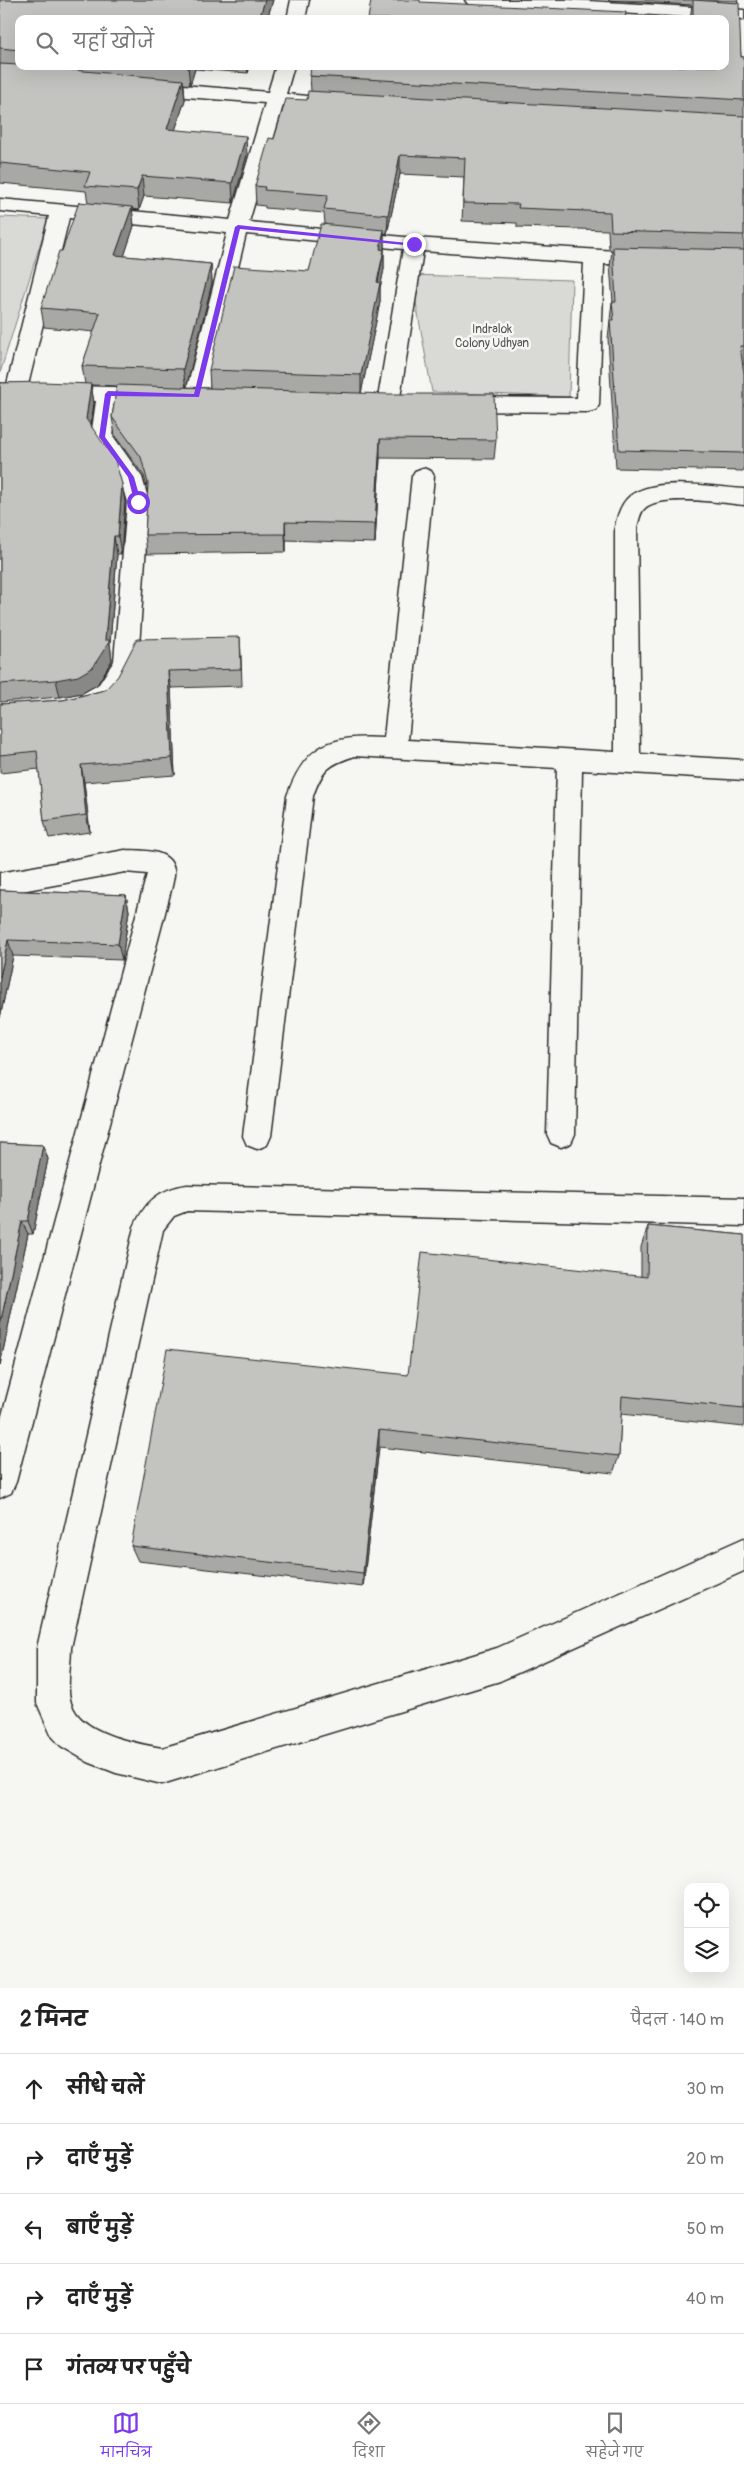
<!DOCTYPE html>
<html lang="hi">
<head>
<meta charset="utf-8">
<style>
	body { margin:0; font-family:Pangolin,"Playpen Sans Deva",sans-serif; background:#f2f2f2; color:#222 }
	.controls { position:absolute; right:15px; bottom:15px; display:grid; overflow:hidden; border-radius:10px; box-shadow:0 5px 20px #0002 }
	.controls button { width:45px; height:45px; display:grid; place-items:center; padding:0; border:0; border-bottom:1px solid #e0e0e0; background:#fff; color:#222; font:25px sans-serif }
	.stop { position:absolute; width:15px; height:15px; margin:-11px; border:4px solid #7c3aed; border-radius:50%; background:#fff }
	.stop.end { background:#7c3aed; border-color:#fff; box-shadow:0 1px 5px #0008 }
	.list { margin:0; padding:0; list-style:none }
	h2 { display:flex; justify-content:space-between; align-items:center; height:65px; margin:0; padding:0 20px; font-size:21px }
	h2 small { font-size:16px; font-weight:400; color:#767676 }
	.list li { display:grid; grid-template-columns:32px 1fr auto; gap:15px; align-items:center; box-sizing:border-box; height:70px; padding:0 20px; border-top:1px solid #e0e0e0 }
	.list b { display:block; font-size:19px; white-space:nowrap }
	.list em { font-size:16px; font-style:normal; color:#767676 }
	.icon { flex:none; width:28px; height:28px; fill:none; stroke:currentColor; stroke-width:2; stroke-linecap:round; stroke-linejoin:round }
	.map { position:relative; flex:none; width:744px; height:1988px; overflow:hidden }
	.search { position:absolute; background:#fff; box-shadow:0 5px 20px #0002; left:15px; right:15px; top:15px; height:55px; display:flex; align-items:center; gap:12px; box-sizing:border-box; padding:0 18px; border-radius:10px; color:#767676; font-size:19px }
	.sheet { height:415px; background:#fff }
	nav { display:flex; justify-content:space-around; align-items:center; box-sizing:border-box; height:70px; border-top:1px solid #e0e0e0; background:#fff; font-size:14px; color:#767676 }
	nav a { display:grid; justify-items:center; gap:2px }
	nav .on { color:#7c3aed }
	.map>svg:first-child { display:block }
</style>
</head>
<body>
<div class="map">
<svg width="744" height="1988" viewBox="0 0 744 1988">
	<rect width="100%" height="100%" fill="#f6f6f2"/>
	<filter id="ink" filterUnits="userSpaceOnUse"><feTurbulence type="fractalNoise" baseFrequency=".02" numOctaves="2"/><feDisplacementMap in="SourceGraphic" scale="10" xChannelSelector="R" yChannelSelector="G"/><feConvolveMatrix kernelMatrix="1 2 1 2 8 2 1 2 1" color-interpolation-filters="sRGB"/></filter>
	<g filter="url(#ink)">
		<!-- green -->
		<g fill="#d9d9d5" stroke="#828280">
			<polygon points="0,217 48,219 0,373"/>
			<polygon points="411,275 572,280 569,397 432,392"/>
		</g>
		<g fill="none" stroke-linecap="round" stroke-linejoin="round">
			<defs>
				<g id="minor">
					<polygon points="291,0 309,0 305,19 287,19"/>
					<polygon points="465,0 570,0 744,10 744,20 474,5 468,4"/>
					<polygon points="276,66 294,66 286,94 329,98 331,102 329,106 322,108 283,105 249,222 414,238 648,253 655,255 658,259 655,263 648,265 604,264 599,405 596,410 588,412 457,411 449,409 446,404 449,399 457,397 577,398 584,263 423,251 399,404 396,409 388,411 380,409 377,404 403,249 246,234 207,396 204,401 196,403 188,401 185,396 227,233 69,218 28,385 152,388 160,390 163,395 160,400 152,402 118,401 113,436 142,477 149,502 138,661 125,686 111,702 91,710 82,708 79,701 82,694 99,684 114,661 127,502 120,478 91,437 96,401 0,398 0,384 7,384 49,216 0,211 0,199 230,220 265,103 146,94 139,92 137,88 139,84 146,82 268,92"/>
					<path d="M423 468 431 471 434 476 408 740 615 752V527C617 517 621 503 630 496 656 476 713 487 744 489V505C722 503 659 493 644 509 640 513 639 521 637 527L640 754 744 760V780L582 770 575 1134 571 1143 561 1147 551 1143 547 1134 557 768 355 756C329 764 322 770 313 796L271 1136 267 1145 257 1149 247 1145 243 1136 287 796C305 744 331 735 384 738L412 476 415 471Z"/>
					<path d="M125 850C141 851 170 848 174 870 175 874 173 881 172 886L16 1482 11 1493 0 1498V1423L147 874 125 872 0 895V873Z"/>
					<path d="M187 1185 744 1198V1226L187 1211 174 1216 163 1230 71 1648C71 1665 66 1686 71 1703 81 1734 134 1743 162 1748L497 1648 744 1538V1571L500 1681 162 1784 116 1773 88 1762 61 1746 51 1735 37 1703V1648L134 1227C145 1202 159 1189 187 1185Z"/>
				</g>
			</defs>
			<!-- minor casing -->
			<use href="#minor" stroke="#2b2b2b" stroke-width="3"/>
			<!-- minor -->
			<use href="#minor" fill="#f6f6f2" fill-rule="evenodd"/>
		</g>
		<!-- wall -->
		<g fill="#a8a8a5" stroke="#2b2b2b">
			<polygon points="0,0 273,0 267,19 19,19 19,66 250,66 248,73 195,69 190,85 184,84 185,100 175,130 247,155 233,203 144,196 139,210 132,209 134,226 124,256 211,264 212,283 186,387 210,388 209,370 309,271 325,224 324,213 265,208 265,206 256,205 255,186 274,139 307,100 311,91 310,76 725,66 725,19 690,19 692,5 608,0 738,0 737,3 741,57 744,57 744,365 743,365 744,374 744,471 616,468 608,338 612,302 613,302 610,266 612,250 609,250 608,230 517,227 517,223 462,221 464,177 400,174 387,234 384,233 384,269 380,288 380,302 361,393 496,440 494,459 380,458 375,543 286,540 286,552 147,554 145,535 148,490 144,476 115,436 112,417 117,386 91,385 94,403 91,426 125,502 121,554 117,554 110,644 112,660 97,685 82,693 60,697 0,702 0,383 85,384 82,366 94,332 44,327 41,308 62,251 88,203 86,191 0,183"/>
			<polygon points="240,637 241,655 242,686 171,688 175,775 84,782 90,832 49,838 44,821 39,769 0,773 0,704 63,700 105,690"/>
			<polygon points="0,890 126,895 129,911 122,960 13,956 0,1018"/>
			<polygon points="0,1143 43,1145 48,1159 33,1234 28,1234 0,1365"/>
			<polygon points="648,1226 744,1235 744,1427 621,1414 619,1456 613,1473 379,1447 363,1587 138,1561 131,1546 408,1375 641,1276 641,1247"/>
		</g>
		<!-- shaded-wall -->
		<g fill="#888886" stroke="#2b2b2b">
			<polygon points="265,0 273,0 267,19 259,19"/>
			<polygon points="188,66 195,66 195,69 190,85"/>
			<polygon points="247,66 250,66 248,73"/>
			<polygon points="183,80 185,100 169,149 167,129"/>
			<polygon points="246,136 247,155 233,203 232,183"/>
			<polygon points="400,155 400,174 387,234 388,215"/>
			<polygon points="142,176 144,196 139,210 137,190"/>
			<polygon points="132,207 134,226 118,275 115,255"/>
			<polygon points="384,230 384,249 380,268 380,249"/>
			<polygon points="384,250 384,269 380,288 380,302 361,394 361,375"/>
			<polygon points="211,264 212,283 186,388 183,369"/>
			<polygon points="91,384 94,403 89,438 86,419"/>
			<polygon points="380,439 380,458 375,543 375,524"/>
			<polygon points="122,484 125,502 121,554 118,536"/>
			<polygon points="285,522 286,540 286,552 285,534"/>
			<polygon points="114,536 117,554 110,644 112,660 97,685 82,693 60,697 56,680 105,640"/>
			<polygon points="168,671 171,688 175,775 172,758"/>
			<polygon points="81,765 84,782 90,832 86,815"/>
			<polygon points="126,895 129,911 122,960 118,944"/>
			<polygon points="8,940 13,956 0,1018 0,977"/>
			<polygon points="43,1145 48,1159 33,1234 28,1221"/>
			<polygon points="22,1221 28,1234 0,1365 0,1325"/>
			<polygon points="379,1430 379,1447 363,1587 363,1573"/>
		</g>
		<!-- building -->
		<g fill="#c3c3c0" stroke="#2b2b2b">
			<polygon points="0,0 265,0 259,19 19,19 19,50 0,48"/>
			<polygon points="371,0 420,0 420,2 626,12 625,19 368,19"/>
			<polygon points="693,0 739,3 741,57 744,57 744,100 310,76 311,66 725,66 725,19 693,19"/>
			<polygon points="0,64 19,65 19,66 29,66 183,80 167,129 246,136 232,183 142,176 137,190 85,186 90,172 0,163"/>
			<polygon points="308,91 744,116 744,235 611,231 610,212 518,208 519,204 463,203 465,158 400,155 388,215 324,209 328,195 264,190 265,187 255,186 269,138 274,139 286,99 307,100"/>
			<polygon points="79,202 132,207 115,255 211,264 183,369 82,366 100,313 41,308 59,251 62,251"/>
			<polygon points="321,224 384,230 380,249 384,250 377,282 380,283 361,375 209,370 234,266 309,271"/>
			<polygon points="613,247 744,250 744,346 740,346 744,374 744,453 619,450 610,320 614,320 612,302 616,302"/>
			<polygon points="43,382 91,384 86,419 115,460 122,484 118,536 114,536 105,640 109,640 109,642 93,667 78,676 56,680 0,684 0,383"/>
			<polygon points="117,385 388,394 494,394 496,440 380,439 375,524 285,522 285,534 145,535 148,483 141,457 112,417"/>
			<polygon points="240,637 241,669 168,671 172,758 81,765 86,815 44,821 37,751 0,755 0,704 63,700 105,690 118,676 137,639"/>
			<polygon points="0,890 126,895 118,944 8,940 0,977"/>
			<polygon points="0,1143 43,1145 28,1221 22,1221 0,1325"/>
			<polygon points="648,1226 744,1235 744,1408 622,1396 619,1456 379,1430 363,1573 131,1546 167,1349 408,1375 422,1252 647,1277"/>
		</g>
	</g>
	<!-- route -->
	<polygon fill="#7c3aed" points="238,225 417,244 414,246 240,229 199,397 111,396 105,437 134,477 141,502 135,504 128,477 99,437 105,394 108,391 194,394 235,227"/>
	<g text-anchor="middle" stroke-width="5" stroke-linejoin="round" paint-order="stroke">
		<!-- far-park labels -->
		<g font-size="12" fill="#565656" stroke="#f6f6f2">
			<text x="492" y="333">Indralok<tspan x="492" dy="14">Colony Udhyan</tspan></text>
		</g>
	</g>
</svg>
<div class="controls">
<button><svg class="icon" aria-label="locate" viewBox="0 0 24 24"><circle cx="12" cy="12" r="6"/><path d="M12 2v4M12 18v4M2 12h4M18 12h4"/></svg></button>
<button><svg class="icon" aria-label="layers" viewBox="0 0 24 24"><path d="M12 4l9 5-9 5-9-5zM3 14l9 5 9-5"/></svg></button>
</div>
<div class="stop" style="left:138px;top:502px"></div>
<div class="stop end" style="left:414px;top:244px"></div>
<div class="search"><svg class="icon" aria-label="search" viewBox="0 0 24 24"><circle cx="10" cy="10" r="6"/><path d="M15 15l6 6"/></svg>यहाँ खोजें</div>
</div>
<section class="sheet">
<h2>2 मिनट<small>पैदल · 140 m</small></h2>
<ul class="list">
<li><svg class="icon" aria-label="ahead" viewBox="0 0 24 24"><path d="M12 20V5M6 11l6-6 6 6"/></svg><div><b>सीधे चलें</b></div><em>30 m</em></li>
<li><svg class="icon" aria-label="right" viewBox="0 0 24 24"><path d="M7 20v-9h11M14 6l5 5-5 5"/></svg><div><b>दाएँ मुड़ें</b></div><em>20 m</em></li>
<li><svg class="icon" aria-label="left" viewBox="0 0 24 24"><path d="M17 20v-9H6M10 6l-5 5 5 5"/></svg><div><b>बाएँ मुड़ें</b></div><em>50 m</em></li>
<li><svg class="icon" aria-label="right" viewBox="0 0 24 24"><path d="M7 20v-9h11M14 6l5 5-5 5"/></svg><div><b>दाएँ मुड़ें</b></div><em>40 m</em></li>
<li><svg class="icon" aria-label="arrive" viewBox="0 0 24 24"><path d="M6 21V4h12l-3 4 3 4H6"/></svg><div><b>गंतव्य पर पहुँचे</b></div></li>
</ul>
</section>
<nav>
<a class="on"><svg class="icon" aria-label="map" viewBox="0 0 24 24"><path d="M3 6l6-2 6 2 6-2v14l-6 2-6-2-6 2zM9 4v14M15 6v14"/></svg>मानचित्र</a>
<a><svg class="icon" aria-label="directions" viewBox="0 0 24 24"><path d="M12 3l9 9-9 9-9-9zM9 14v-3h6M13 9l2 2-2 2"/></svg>दिशा</a>
<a><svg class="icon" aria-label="saved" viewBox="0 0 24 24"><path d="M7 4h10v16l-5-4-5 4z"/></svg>सहेजे गए</a>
</nav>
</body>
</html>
